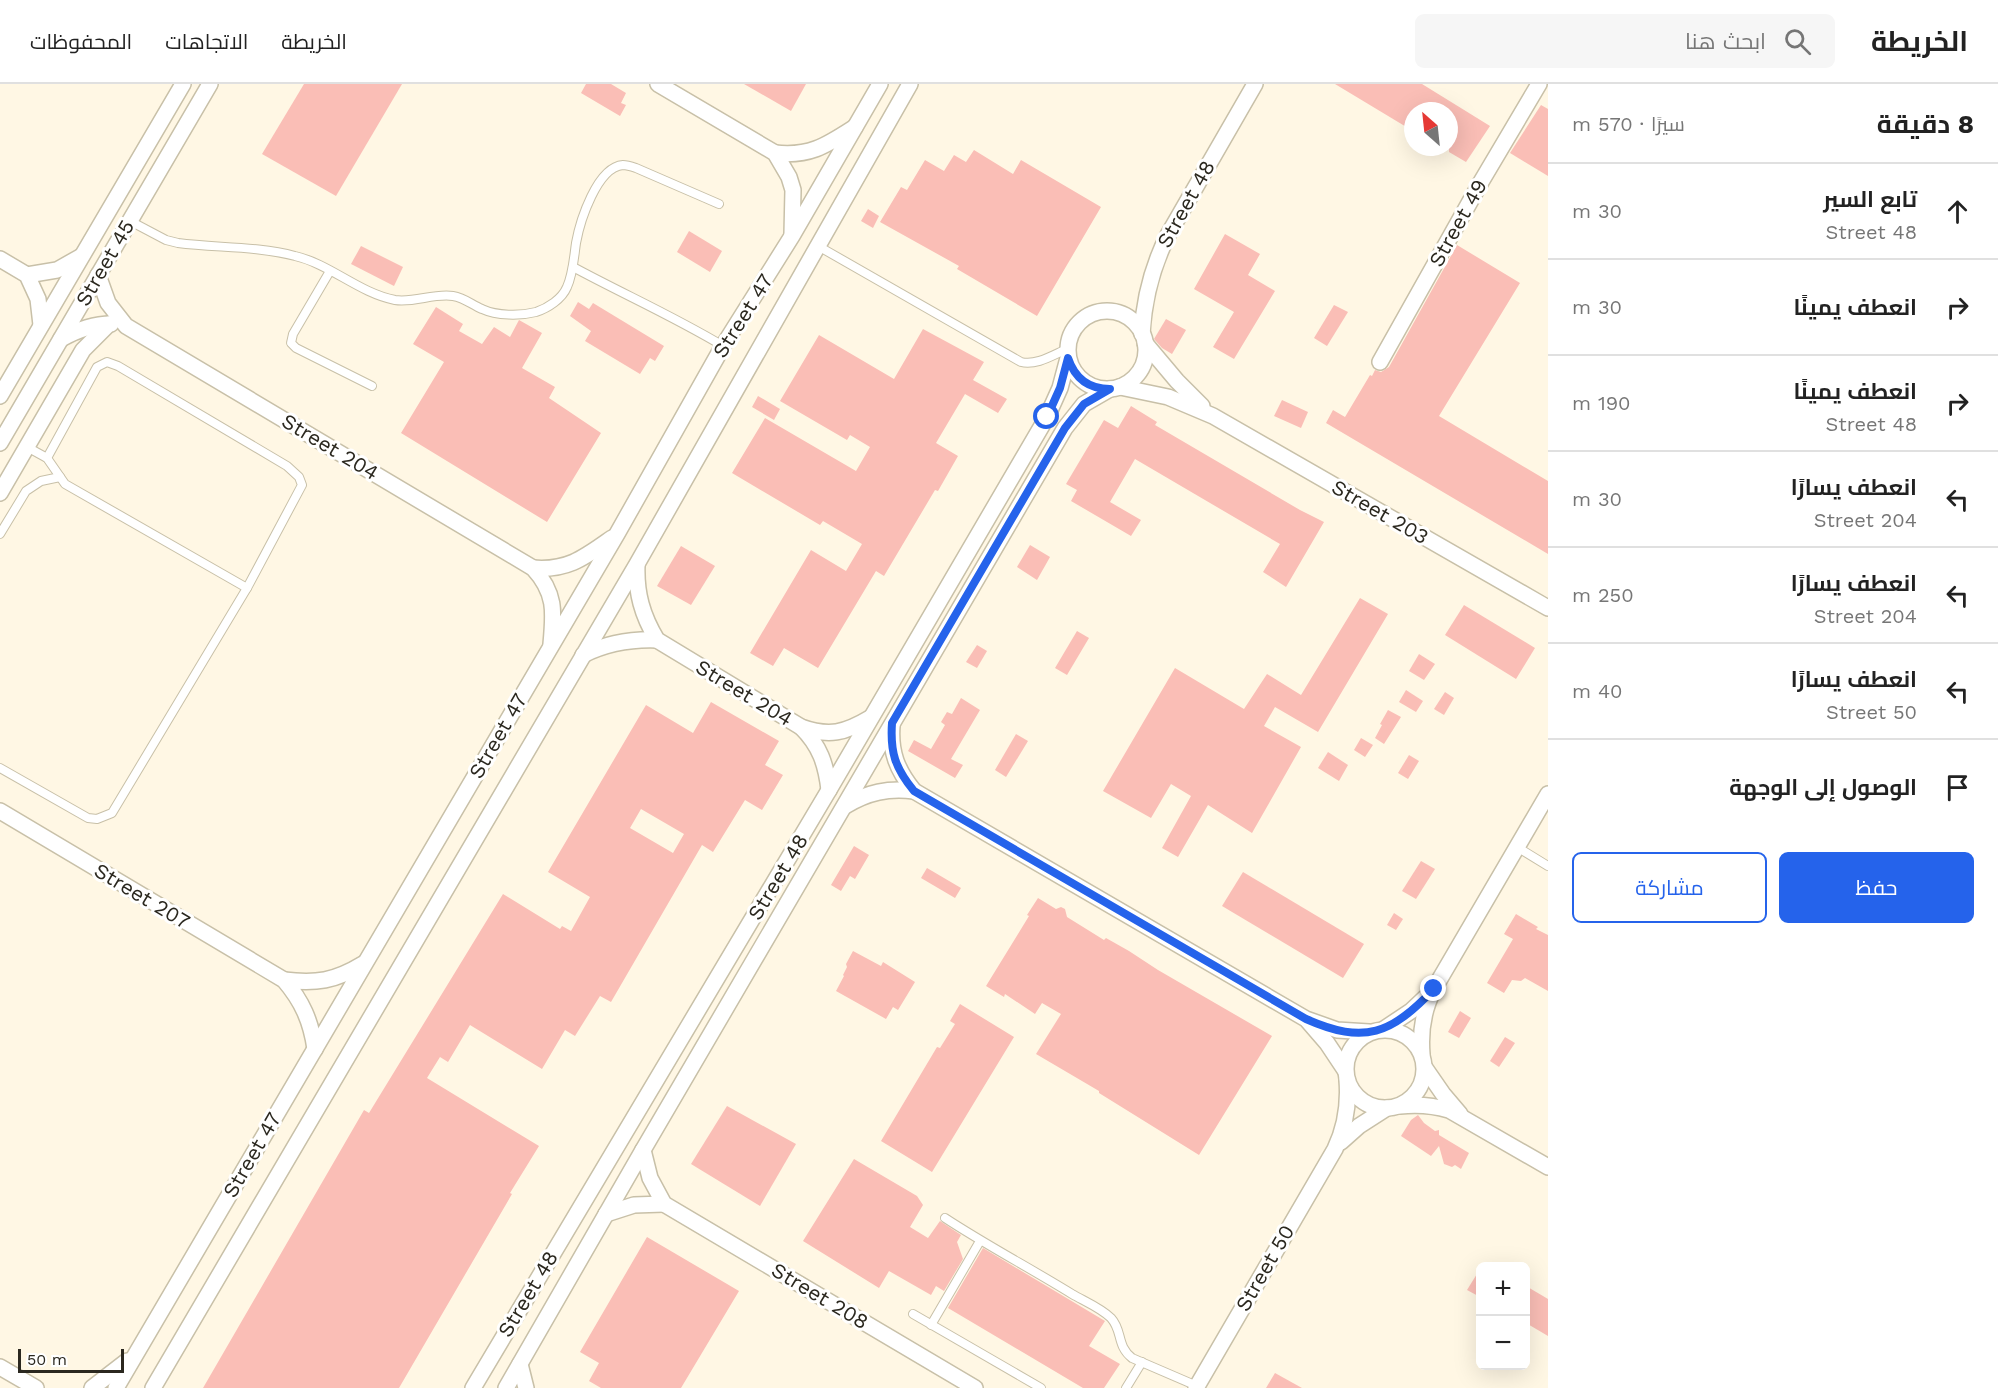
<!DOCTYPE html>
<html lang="ar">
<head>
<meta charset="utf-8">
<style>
	body { margin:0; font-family:"Work Sans",Cairo,sans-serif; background:#f6f6f6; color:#222; direction:rtl }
	.controls { position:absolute; right:18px; bottom:18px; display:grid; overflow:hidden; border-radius:9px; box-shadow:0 6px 24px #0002 }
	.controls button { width:54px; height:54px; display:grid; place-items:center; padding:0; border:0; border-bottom:2px solid #e0e0e0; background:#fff; color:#222; font:30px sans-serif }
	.compass { position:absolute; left:1404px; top:18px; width:54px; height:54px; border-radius:50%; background:#fff; box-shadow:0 6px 24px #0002; rotate:333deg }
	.scale { position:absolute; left:18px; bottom:15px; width:106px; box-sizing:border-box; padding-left:6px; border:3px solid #2b281f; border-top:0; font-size:16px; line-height:21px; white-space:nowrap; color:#2b281f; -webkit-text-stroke:4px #fff; paint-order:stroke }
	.stop { position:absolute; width:18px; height:18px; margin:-14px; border:4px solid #2563eb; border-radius:50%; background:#fff }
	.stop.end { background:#2563eb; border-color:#fff; box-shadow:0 2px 6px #0008 }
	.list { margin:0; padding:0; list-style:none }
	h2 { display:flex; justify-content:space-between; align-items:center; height:78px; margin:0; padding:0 24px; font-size:26px }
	h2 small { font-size:20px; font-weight:400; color:#767676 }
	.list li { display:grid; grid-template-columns:39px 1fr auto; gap:18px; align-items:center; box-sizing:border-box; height:96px; padding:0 24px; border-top:2px solid #e0e0e0 }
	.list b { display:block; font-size:22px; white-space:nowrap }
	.list p { margin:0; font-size:20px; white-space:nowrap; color:#767676 }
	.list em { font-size:20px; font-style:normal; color:#767676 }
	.actions { display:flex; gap:12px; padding:18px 24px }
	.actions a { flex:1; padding:14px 0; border:2px solid #2563eb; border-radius:9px; text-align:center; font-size:21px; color:#2563eb }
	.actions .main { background:#2563eb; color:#fff }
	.icon { flex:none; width:33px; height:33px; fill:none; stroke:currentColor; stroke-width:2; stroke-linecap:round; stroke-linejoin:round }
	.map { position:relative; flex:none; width:1548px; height:1304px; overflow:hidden; direction:ltr }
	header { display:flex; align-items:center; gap:36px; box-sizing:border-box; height:84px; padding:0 30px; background:#fff; border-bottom:2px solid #e0e0e0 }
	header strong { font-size:28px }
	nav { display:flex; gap:33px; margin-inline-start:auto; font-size:21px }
	.search { width:420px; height:54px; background:#f6f6f6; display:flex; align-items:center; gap:15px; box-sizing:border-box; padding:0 21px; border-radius:9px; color:#767676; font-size:22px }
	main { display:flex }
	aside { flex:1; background:#fff }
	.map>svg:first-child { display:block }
</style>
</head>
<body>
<header>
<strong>الخريطة</strong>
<div class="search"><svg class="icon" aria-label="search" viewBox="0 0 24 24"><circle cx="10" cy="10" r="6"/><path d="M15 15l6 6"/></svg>ابحث هنا</div>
<nav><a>الخريطة</a><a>الاتجاهات</a><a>المحفوظات</a></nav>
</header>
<main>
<aside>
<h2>8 دقيقة<small>سيرًا · 570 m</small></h2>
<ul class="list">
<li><svg class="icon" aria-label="ahead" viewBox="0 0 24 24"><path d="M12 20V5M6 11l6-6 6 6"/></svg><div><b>تابع السير</b><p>Street 48</p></div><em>30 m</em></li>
<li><svg class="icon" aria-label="right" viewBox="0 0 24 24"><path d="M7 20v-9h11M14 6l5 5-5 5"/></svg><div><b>انعطف يمينًا</b></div><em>30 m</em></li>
<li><svg class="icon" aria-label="right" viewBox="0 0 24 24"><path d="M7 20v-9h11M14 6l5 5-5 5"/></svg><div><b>انعطف يمينًا</b><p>Street 48</p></div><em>190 m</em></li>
<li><svg class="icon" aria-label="left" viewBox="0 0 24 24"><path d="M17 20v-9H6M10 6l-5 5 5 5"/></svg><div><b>انعطف يسارًا</b><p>Street 204</p></div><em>30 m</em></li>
<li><svg class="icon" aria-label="left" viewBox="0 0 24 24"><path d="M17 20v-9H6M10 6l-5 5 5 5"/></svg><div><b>انعطف يسارًا</b><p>Street 204</p></div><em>250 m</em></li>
<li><svg class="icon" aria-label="left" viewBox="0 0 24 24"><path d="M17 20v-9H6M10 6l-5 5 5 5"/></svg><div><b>انعطف يسارًا</b><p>Street 50</p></div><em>40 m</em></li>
<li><svg class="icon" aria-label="arrive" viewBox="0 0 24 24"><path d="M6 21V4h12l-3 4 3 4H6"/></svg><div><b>الوصول إلى الوجهة</b></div></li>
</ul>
<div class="actions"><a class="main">حفظ</a><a>مشاركة</a></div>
</aside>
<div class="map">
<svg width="1548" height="1304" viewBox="0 0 1548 1304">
	<rect width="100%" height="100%" fill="#fff7e4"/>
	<!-- building -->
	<g fill="#fabeb6" fill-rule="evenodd">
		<polygon points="304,0 402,0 336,112 262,70"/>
		<polygon points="586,0 611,0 626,9 621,19 626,21 620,32 581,9"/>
		<polygon points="744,0 806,0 791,27"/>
		<polygon points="1335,0 1422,0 1490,42 1466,78 1449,68 1449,27 1413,27 1413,47"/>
		<polygon points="1541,21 1548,25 1548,92 1510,69"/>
		<polygon points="974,66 1013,90 1021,76 1101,123 1037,232 957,185 959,182 880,138 901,103 907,106 925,76 944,87 954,71 966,78"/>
		<polygon points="868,125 879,132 873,144 861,137"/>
		<polygon points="689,147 722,167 710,188 677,168"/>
		<polygon points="1225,150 1260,170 1248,191 1275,207 1234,275 1213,263 1234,228 1194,205"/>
		<polygon points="1457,161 1520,199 1439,332 1548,397 1548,470 1326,339 1333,326 1345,333 1370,291 1372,292 1375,286 1381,288 1389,283"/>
		<polygon points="361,162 403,183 394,202 351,180"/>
		<polygon points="578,218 589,225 593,219 664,262 655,277 650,274 640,290 585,257 591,247 570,232"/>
		<polygon points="1334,221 1348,228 1327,262 1314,254"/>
		<polygon points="436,223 463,240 459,247 482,260 494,243 510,253 519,236 542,249 522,284 555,303 549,314 601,349 547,438 401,349 444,278 413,260"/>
		<polygon points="1166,235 1186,246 1172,270 1162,264 1154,255"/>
		<polygon points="923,245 984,278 973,296 1007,315 998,329 965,310 936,359 958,372 938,407 935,406 884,492 876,487 818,584 784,564 773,582 750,569 811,466 846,487 862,460 823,437 820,441 732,389 765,334 856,387 870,363 850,351 847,356 780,317 819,251 894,295"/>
		<polygon points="758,312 780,325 774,336 752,323"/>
		<polygon points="1282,316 1308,328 1301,344 1274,332"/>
		<polygon points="1131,322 1157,338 1155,341 1300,426 1324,438 1286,503 1263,488 1280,460 1135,375 1110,418 1141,436 1131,452 1071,417 1077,406 1066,400 1104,336 1118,344"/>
		<polygon points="1030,461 1050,473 1037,496 1017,483"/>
		<polygon points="681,462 715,482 691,521 657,502"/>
		<polygon points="1360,514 1388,530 1318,648 1275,623 1264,642 1301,663 1252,749 1208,721 1178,773 1162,764 1191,712 1171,700 1151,734 1103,707 1175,584 1244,625 1267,590 1301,611"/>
		<polygon points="1464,521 1535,564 1516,595 1445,551"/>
		<polygon points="1077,547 1089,554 1067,591 1055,584"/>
		<polygon points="977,561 987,567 977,584 966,578"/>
		<polygon points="1419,570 1435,580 1424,596 1409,587"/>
		<polygon points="1406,606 1423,617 1416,628 1399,618"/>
		<polygon points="1445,608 1454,614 1444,631 1434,625"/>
		<polygon points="961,614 980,626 951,675 963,681 955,694 908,667 914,656 931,665 945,641 941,638 947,628 952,630"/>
		<path d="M711 618 779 657 765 681 783 691 762 726 745 716 713 768 702 761 611 918 600 912 575 952 565 946 542 985 470 941 448 978 440 973 427 994 539 1062 510 1109 512 1110 399 1304H203L364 1026 369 1029 503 810 560 845 562 842 571 847 590 813 548 788 646 621 693 649ZM641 725 684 750 673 769 630 744Z"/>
		<polygon points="1388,626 1401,633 1384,660 1375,654 1382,641 1380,640"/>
		<polygon points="1016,650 1028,657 1006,693 995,686"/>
		<polygon points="1361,654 1373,661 1365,673 1354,666"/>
		<polygon points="1328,668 1348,681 1339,697 1318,684"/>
		<polygon points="1409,671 1419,677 1408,695 1398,689"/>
		<polygon points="854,762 869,771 855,795 850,792 841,807 831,801"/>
		<polygon points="1421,777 1435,785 1416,815 1402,807"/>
		<polygon points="927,784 961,804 955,814 921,794"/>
		<polygon points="1243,788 1364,860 1343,894 1222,822"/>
		<polygon points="1038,814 1056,825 1061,823 1065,825 1067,833 1104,856 1106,854 1129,867 1158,886 1272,952 1199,1071 1099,1009 1099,1007 1036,970 1061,930 1042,919 1035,930 1005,910 1004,913 986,902 1029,832 1027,831"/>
		<polygon points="1394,829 1403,835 1396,846 1387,841"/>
		<polygon points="1516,830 1538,843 1536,845 1548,851 1548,907 1525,894 1521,897 1512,896 1504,909 1487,899 1513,855 1504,850"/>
		<polygon points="853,867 881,882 883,878 915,898 898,926 893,923 886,935 836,907 844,892 843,891 847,883 846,880"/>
		<polygon points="960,920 1014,953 932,1088 881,1057 937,963 940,964 955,940 950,937"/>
		<polygon points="1460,927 1471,934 1459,954 1448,948"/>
		<polygon points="1505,953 1515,959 1499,983 1490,977"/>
		<polygon points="727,1022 796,1060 760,1122 691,1080"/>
		<polygon points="1418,1031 1424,1039 1435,1047 1439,1046 1439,1051 1469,1069 1461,1085 1455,1081 1452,1083 1444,1080 1439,1062 1431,1072 1401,1052 1411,1036"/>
		<polygon points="854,1075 917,1112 923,1121 910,1143 928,1154 940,1137 961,1151 957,1158 963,1175 944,1207 936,1202 931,1211 889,1187 879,1204 803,1157"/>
		<polygon points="647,1153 739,1207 681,1304 601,1304 589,1297 599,1279 580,1268"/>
		<polygon points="983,1164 1105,1237 1089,1262 1120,1280 1104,1304 1083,1304 948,1224"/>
		<polygon points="1480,1185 1480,1213 1467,1206"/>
		<polygon points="1526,1202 1548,1215 1548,1252 1526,1239"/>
		<polygon points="1275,1289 1302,1304 1266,1304"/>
	</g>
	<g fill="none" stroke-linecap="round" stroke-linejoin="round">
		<defs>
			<g id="service">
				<path d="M130 137 166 156 178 159C217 164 257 162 295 172 330 180 359 209 395 216 414 219 434 209 453 212 465 214 472 221 482 225 497 232 520 232 536 228 548 224 562 215 567 203 573 190 574 173 576 159 580 137 597 83 623 81 627 81 633 83 636 84L719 120"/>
				<path d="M818 162 1021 278C1036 282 1053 271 1067 265"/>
				<path d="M573 183C623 210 675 233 723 262"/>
				<polyline points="330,187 293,250 291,259 296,264 372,302"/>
				<polyline points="47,374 97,283 107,278 118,282 287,382 299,393 302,401 247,504"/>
				<polyline points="0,450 26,407 41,397 60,393"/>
				<polyline points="0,684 88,734 97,735 112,729 247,504 65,400 47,374 27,363"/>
				<polyline points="1517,763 1548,782"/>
				<path d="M945 1134C986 1161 1030 1184 1072 1210 1084 1217 1101 1224 1111 1234 1123 1247 1116 1261 1132 1274L1197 1302"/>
				<polyline points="913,1230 1041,1304"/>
				<polyline points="931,1241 980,1157"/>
				<polyline points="1126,1304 1142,1278"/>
			</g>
			<g id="minor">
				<polyline points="658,0 775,69 789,93 793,106 792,150"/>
				<path d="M775 69C810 73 827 61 855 43"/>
				<polyline points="0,175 27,191 38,215 41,241"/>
				<polyline points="27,191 57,186 80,173"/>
				<path d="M98 191 108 219 126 242 533 484C556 509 554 528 551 560"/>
				<circle cx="1107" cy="266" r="39"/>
				<path d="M1142 250C1144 214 1152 183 1168 151L1255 0"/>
				<path d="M61 255C77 246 92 240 111 240"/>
				<polyline points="1145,259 1177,297 1202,322"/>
				<polyline points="1380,278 1481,98 1539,0"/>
				<polyline points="1120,303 1168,313 1213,332 1548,524"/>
				<polyline points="0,312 183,0"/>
				<polyline points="0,359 210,0"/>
				<polyline points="0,409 83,266 109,240"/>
				<path d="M637 481C636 509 642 531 657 556L801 643C829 653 845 649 870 634"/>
				<path d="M533 484C568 487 585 473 612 454"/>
				<path d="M583 571C607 559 630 555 657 556"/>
				<path d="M892 642C890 668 897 686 914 707L1306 935 1337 946 1369 948"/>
				<path d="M801 643C820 662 826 680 829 706"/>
				<path d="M845 722C868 708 888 704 914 707"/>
				<path d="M0 727 284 896C302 917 311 937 315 965"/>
				<path d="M284 896C316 900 335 897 363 880"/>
				<polyline points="1308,937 1327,959 1345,986"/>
				<polyline points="1384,945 1411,927 1428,911"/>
				<circle cx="1385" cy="985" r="39"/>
				<path d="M1422 970C1420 946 1423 926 1434 905L1548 710"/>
				<polyline points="1425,984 1443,1010 1460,1030"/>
				<path d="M1400 1022C1418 1020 1432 1021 1449 1026L1548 1083"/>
				<polyline points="1341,1058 1359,1042 1387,1024"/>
				<polyline points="643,1066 650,1094 664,1120 975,1304"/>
				<polyline points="606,1130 634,1121 664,1120"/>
				<polyline points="520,1280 526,1304"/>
				<polyline points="0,1283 36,1304"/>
				<polyline points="92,1304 127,1277"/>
				<polyline points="116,1304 617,450 723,262 792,152 880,0"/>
				<polyline points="153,1304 637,480 910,0"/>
				<polyline points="473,1304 829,706 1047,333 1060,304 1068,274"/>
				<polyline points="506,1304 643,1066 1065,344 1084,320 1110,305"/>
				<path d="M1196 1304 1335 1065C1346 1042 1349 1021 1347 996"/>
			</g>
		</defs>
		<!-- service casing -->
		<use href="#service" stroke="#c8c0a8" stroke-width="10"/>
		<!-- minor casing -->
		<use href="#minor" stroke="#c8c0a8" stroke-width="18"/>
		<!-- service -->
		<use href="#service" stroke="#fff" stroke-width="8"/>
		<!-- minor -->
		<use href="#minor" stroke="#fff" stroke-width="15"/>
	</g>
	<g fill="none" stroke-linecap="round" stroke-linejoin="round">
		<!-- route -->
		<path stroke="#2563eb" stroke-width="8" d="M1047 333 1060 304 1068 274C1075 295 1089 305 1110 305L1084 320 1065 344 892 639C890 668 895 684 914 707L1306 935C1365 961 1391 950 1434 905"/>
	</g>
	<g text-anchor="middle" stroke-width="6" stroke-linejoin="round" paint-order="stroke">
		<!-- street labels -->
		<g font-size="21" fill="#2b281f" stroke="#fff">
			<text transform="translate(1186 120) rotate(-61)" y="7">Street 48</text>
			<text transform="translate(1458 139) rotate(-61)" y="7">Street 49</text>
			<text transform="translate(105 179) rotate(-60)" y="7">Street 45</text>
			<text transform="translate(743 232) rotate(-58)" y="7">Street 47</text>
			<text transform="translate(330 363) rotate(31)" y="7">Street 204</text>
			<text transform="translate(1380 428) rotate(30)" y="7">Street 203</text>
			<text transform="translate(744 609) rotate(31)" y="7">Street 204</text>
			<text transform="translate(498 652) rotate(-60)" y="7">Street 47</text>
			<text transform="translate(778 793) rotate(-59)" y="7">Street 48</text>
			<text transform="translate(142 812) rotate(31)" y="7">Street 207</text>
			<text transform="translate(252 1071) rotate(-60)" y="7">Street 47</text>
			<text transform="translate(1265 1184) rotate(-60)" y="7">Street 50</text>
			<text transform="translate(528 1210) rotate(-59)" y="7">Street 48</text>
			<text transform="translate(820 1212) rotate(31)" y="7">Street 208</text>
		</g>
	</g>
</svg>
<div class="controls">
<button>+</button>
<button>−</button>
</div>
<svg class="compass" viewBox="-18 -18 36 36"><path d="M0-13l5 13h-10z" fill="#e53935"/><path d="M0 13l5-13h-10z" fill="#767676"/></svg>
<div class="scale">50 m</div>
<div class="stop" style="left:1047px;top:333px"></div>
<div class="stop end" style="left:1434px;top:905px"></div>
</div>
</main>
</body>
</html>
